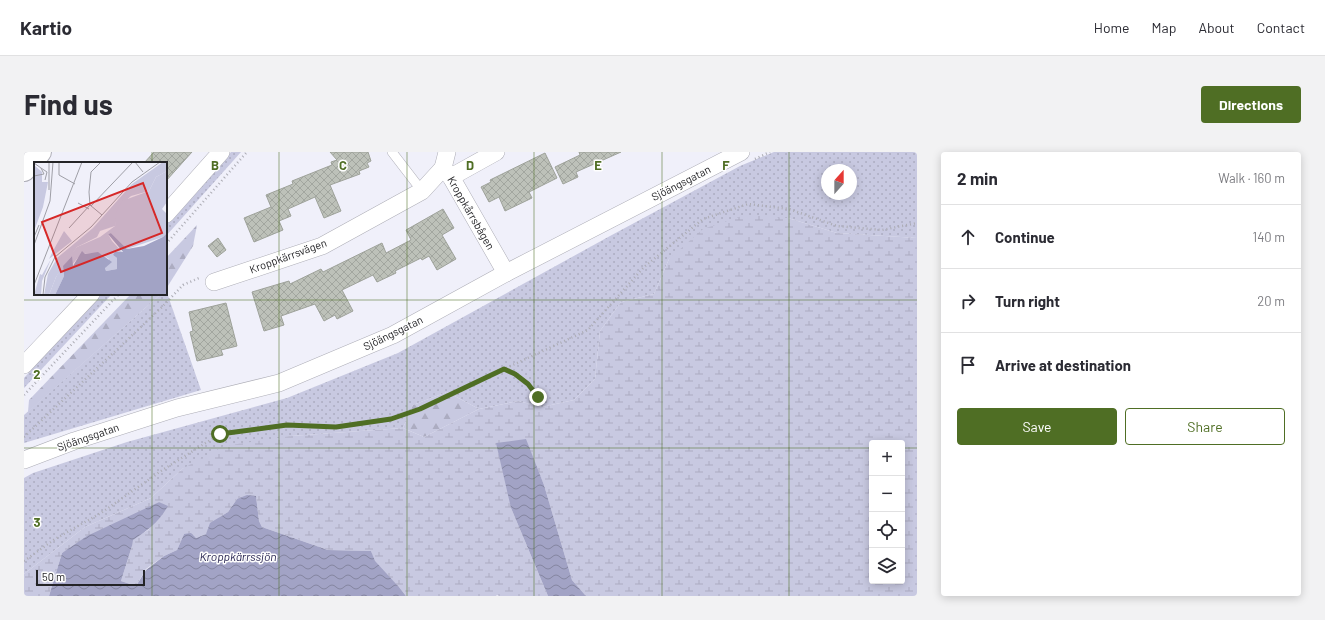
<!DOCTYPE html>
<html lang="en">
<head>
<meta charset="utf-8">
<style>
	body { margin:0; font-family:Barlow,sans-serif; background:#f2f2f3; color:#2b2b33 }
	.controls { position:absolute; right:12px; bottom:12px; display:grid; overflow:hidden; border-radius:4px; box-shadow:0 2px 10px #0003 }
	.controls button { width:36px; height:36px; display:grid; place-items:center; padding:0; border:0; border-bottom:1px solid #e1e1e2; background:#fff; color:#2b2b33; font:20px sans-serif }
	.compass { position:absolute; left:797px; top:12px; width:36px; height:36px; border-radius:50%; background:#fff; box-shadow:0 2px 10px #0003; rotate:21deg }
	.scale { position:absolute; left:12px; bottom:10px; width:109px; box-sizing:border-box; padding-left:4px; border:2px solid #242427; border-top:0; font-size:11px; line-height:14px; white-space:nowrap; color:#242427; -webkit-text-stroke:3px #fefefe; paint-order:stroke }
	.stop { position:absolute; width:12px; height:12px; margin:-9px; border:3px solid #4f6e24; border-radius:50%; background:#fff }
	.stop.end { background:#4f6e24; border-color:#fff; box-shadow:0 1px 4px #0008 }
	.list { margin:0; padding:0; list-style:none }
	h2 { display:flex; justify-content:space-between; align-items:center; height:52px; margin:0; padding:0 16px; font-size:17px }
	h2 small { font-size:13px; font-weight:400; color:#7c7c81 }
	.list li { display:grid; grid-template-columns:26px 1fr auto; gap:12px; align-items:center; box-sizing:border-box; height:64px; padding:0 16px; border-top:1px solid #e1e1e2 }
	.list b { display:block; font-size:15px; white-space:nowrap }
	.list em { font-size:13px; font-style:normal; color:#7c7c81 }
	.actions { display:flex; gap:8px; padding:12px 16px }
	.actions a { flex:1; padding:9px 0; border:1px solid #4f6e24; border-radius:4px; text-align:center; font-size:14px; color:#4f6e24 }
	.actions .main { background:#4f6e24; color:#fff }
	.icon { flex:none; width:22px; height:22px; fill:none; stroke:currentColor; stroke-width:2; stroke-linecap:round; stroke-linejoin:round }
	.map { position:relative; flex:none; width:893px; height:444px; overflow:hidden; border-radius:4px }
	header { display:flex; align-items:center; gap:24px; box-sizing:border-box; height:56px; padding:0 20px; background:#fff; border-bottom:1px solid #e1e1e2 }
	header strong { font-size:19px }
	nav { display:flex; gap:22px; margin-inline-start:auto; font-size:14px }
	.intro { display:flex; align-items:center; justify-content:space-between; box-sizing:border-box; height:96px; padding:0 24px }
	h1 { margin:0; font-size:28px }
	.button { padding:10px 18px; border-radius:4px; background:#4f6e24; color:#fff; font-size:14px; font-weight:700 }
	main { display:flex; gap:24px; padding:0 24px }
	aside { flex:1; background:#fff; border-radius:4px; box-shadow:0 2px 10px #0003 }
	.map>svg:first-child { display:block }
</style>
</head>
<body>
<header>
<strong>Kartio</strong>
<nav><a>Home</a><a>Map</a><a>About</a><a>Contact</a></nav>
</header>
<div class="intro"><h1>Find us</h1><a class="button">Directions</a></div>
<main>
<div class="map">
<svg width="893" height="444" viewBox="0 0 893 444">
	<defs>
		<pattern id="green-dots" width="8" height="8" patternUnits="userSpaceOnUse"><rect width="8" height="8" fill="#c8c9e1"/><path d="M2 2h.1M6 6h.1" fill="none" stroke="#acacc1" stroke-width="1.8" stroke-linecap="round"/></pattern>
		<pattern id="forest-firs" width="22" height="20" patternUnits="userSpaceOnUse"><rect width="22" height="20" fill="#c8c9e1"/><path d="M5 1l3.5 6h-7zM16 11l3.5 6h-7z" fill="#acacc1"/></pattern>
		<pattern id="wetland-marsh" width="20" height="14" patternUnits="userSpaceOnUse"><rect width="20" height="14" fill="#c8c9e1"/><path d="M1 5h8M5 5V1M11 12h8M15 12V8" fill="none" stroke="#acacc1"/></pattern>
		<pattern id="water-waves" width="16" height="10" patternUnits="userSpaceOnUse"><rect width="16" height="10" fill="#a2a3c5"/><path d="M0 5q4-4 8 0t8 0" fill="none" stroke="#8485a0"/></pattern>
		<pattern id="building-cross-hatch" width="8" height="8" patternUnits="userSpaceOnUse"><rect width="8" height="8" fill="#bdc1b9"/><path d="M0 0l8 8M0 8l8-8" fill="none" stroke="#a2a69f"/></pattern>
	</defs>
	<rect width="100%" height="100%" fill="#f0f0fa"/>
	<!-- green -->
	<g fill="url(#green-dots)" fill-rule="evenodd">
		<polygon points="207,0 217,0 142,84 142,72"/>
		<path d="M750 0H893V86L813 81 764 66 645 107 630 142 597 150 576 179 571 227 550 248 518 255 494 249 455 257 423 240 389 253 379 276 267 284 158 317 127 346 61 375 0 422V326L9 321 103 290 263 246 374 201 586 84 716 14ZM803 18H827V42H803Z"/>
		<polygon points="142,138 177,238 0,291 0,263 137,142 142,142"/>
		<polygon points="78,142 88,142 0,236 0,226"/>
	</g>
	<!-- forest -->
	<g fill="url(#forest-firs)">
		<polygon points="173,73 169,94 142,137 142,106"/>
		<polygon points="107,142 137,142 4,260 5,248"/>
		<polygon points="423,240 455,257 400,285 379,276 389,253"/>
	</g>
	<!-- wetland -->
	<path fill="url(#wetland-marsh)" fill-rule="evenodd" d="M721 63 764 66 813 81 893 86V444H562L548 428 520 333 501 287 487 356 524 444H475L473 443 472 444H382L375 435 350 409 347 399 304 398 238 375 235 369 232 344 213 347 204 360 196 365 182 382 172 386 160 382 153 398 140 404 122 417 112 434 97 429 108 394V388L124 378 143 355 135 350 38 401 25 444H0V422L61 375 127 346 158 317 200 294 267 284 379 276 400 285 455 257 494 249 518 255 550 248 571 227 576 179 597 150 630 142 645 107 679 77ZM848 291H878V429H848Z"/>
	<!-- water -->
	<g fill="url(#water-waves)">
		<polygon points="502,287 520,333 548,428 562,444 524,444 487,356 472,291"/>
		<path d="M223 343 232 344 235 369 238 375 304 398 347 399 351 409 375 435 382 444H25L38 401 63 384 135 350 144 354C134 371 124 378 109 388L108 394 97 429 112 434 122 418 140 404 153 398 160 382 167 381 172 386 182 382 186 371 204 360 213 347Z"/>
	</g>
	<!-- building -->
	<g fill="url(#building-cross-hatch)" stroke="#9ea29a">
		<polygon points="130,0 168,0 142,29 142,11 120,11"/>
		<polygon points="306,0 344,0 347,9 343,11 345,15 335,19 336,22 306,33 317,59 300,66 291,45 264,57 267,64 255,69 259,78 230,90 220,66 247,55 242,43 269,32 268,29 308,13 307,10 313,8"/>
		<polygon points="555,0 597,0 552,20 554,25 539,32 531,15 556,3"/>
		<polygon points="521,1 533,26 505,40 508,46 481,59 475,45 465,50 457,35 467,30 466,28"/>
		<polygon points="419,57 430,76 418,83 432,107 413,118 405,104 398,108 397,106 371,119 372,121 353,130 349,123 318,138 329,159 313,167 311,163 300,169 291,152 257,164 260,173 240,179 228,140 265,129 266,132 297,117 299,120 358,91 362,101 387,88 382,78"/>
		<polygon points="194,86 202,98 193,105 184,94"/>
		<polygon points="202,151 213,194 197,198 199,203 173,209 166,180 169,179 165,160"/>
	</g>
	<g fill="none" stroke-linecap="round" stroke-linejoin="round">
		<defs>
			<polyline id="service" points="368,0 398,39"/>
			<g id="minor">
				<polyline points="423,0 419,16 427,25 482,121"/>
				<polyline points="427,25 472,0"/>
				<polyline points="142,62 197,0"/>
				<polyline points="190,130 298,94 398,39 419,16"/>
				<polyline points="0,213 67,142"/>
				<polyline points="0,308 50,289 153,256 255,231 369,183 482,121 717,0"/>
			</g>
			<polyline id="primary" points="0,18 16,0"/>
		</defs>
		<!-- service casing -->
		<use href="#service" stroke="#aeaeb7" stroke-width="10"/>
		<!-- minor casing -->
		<use href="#minor" stroke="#aeaeb7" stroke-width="18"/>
		<!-- primary casing -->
		<use href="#primary" stroke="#aeaeb7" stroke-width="24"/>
		<!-- path -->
		<g stroke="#acacb4" stroke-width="2.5" stroke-dasharray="1 3" stroke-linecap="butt">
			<polyline points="731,7 746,0"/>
			<polyline points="142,92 223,0"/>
			<path d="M481 217C496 225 503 231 514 245"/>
			<polyline points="0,243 95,142"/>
			<polyline points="0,285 138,155 159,133 175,126"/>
			<polyline points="0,409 31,387 77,361 137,319 196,282 263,273 312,275 367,267 396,257 435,238 564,178 620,115 679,67 724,52 765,57 813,74 858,78 893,71"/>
		</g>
		<!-- service -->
		<use href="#service" stroke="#fff" stroke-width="9"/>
		<!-- minor -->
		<use href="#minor" stroke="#fff" stroke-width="17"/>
		<!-- primary -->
		<use href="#primary" stroke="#fff" stroke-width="22"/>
	</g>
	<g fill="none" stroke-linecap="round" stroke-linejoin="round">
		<!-- route -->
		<polyline stroke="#4f6e24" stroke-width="5" points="196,282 263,273 312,275 367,267 396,257 480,217 491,222 504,232 514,245"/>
	</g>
	<!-- grid -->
	<path fill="none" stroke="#4f6e24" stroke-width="1" stroke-opacity="0.55" d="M128 0V11M255 0V444M383 0V444M510 0V444M638 0V444M765 0V444M128 142V444M0 148H893M0 296H848M878 296H893"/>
	<g text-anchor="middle" stroke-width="3" stroke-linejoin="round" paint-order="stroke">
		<!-- street labels -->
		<g font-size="11" fill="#242427" stroke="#fefefe">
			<text transform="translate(657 31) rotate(-27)" y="4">Sjöängsgatan</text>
			<text transform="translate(447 61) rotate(60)" y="4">Kroppkårrsbågen</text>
			<text transform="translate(264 104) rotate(-20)" y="4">Kroppkärrsvägen</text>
			<text transform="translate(369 181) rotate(-26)" y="4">Sjöängsgatan</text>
			<text transform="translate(64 285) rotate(-19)" y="4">Sjöängsgatan</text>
		</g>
		<!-- water labels -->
		<g font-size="12" font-style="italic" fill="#282551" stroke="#fefefe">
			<text x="214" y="409">Kroppkärrssjön</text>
		</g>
	</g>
	<!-- overview -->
	<g transform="translate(10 10)">
		<rect width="133" height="133" fill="#f0f0fa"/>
		<path d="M129 0H133V9L122 15 115 29 97 34 86 44 81 64 66 69 63 75 43 85 22 115 15 133H10L14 112 23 96 59 66 98 22ZM30 69 38 79 15 97 19 89ZM17 97 8 119 7 133H0L6 112 8 113Z" fill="#c8c9e1"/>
		<path d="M0 3 8 10V20H14L9 45 0 69Z" fill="#c8c9e1"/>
		<path d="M133 9V40L128 47 133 52V71L129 75 93 87 77 71 74 72 78 79 89 91 79 93 83 96V107L72 109 71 106 75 97 65 91 47 92 37 104 38 94 29 104 30 114 21 133H15L22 115 31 100 43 85 66 75 81 64 82 51 88 39 115 29 122 15Z" fill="#c8c9e1"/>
		<path d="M77 71 93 87 110 84 129 75 133 71V133H21L30 114 29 104 38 94 39 104 48 89 51 92 64 90 78 100 71 106 72 109 83 107V96L79 93 81 90H89L74 72Z" fill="#a2a3c5"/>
		<path fill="none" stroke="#9e9ea6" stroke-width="1" d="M25 0V13L41 22M67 0 57 10 55 30 56 43 68 53M101 0 109 10M0 1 7 6 10 12 0 14M7 6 13 10 11 18M15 28V0M44 41 55 47M57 44 99 0M35 66 56 43M0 75 5 63M0 83 16 39 19 0M0 123 48 0M9 133 11 115 21 95 57 65 98 20 126 0"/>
		<path fill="#d62828" fill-opacity="0.15" stroke="#d62828" stroke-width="2" d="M109 21 128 71 27 110 8 60Z"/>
		<rect width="133" height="133" fill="none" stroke="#242427" stroke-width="2"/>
	</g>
	<g font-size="13" text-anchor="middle" font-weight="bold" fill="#4f6e24" stroke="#fefefe" stroke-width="3" stroke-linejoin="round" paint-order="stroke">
		<text x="191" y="18">B</text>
		<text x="319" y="18">C</text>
		<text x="446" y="18">D</text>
		<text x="574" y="18">E</text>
		<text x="702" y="18">F</text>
		<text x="13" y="227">2</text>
		<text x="13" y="375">3</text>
	</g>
</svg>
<div class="controls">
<button>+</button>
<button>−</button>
<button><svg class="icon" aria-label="locate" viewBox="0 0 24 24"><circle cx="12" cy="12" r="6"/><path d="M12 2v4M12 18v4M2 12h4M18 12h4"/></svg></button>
<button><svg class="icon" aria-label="layers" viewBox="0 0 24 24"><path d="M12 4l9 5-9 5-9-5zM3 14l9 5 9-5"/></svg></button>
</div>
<svg class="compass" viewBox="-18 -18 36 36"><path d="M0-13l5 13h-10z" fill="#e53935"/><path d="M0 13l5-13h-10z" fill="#7c7c81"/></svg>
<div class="scale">50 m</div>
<div class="stop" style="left:196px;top:282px"></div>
<div class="stop end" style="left:514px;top:245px"></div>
</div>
<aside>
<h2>2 min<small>Walk · 160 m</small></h2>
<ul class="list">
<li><svg class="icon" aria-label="ahead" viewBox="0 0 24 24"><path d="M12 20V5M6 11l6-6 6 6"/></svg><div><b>Continue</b></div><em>140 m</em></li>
<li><svg class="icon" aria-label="right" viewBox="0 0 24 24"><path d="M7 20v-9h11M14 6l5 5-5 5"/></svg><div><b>Turn right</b></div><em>20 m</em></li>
<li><svg class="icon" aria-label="arrive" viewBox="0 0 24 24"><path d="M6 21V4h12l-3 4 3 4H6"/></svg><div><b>Arrive at destination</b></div></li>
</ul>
<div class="actions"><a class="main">Save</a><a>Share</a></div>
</aside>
</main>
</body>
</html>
